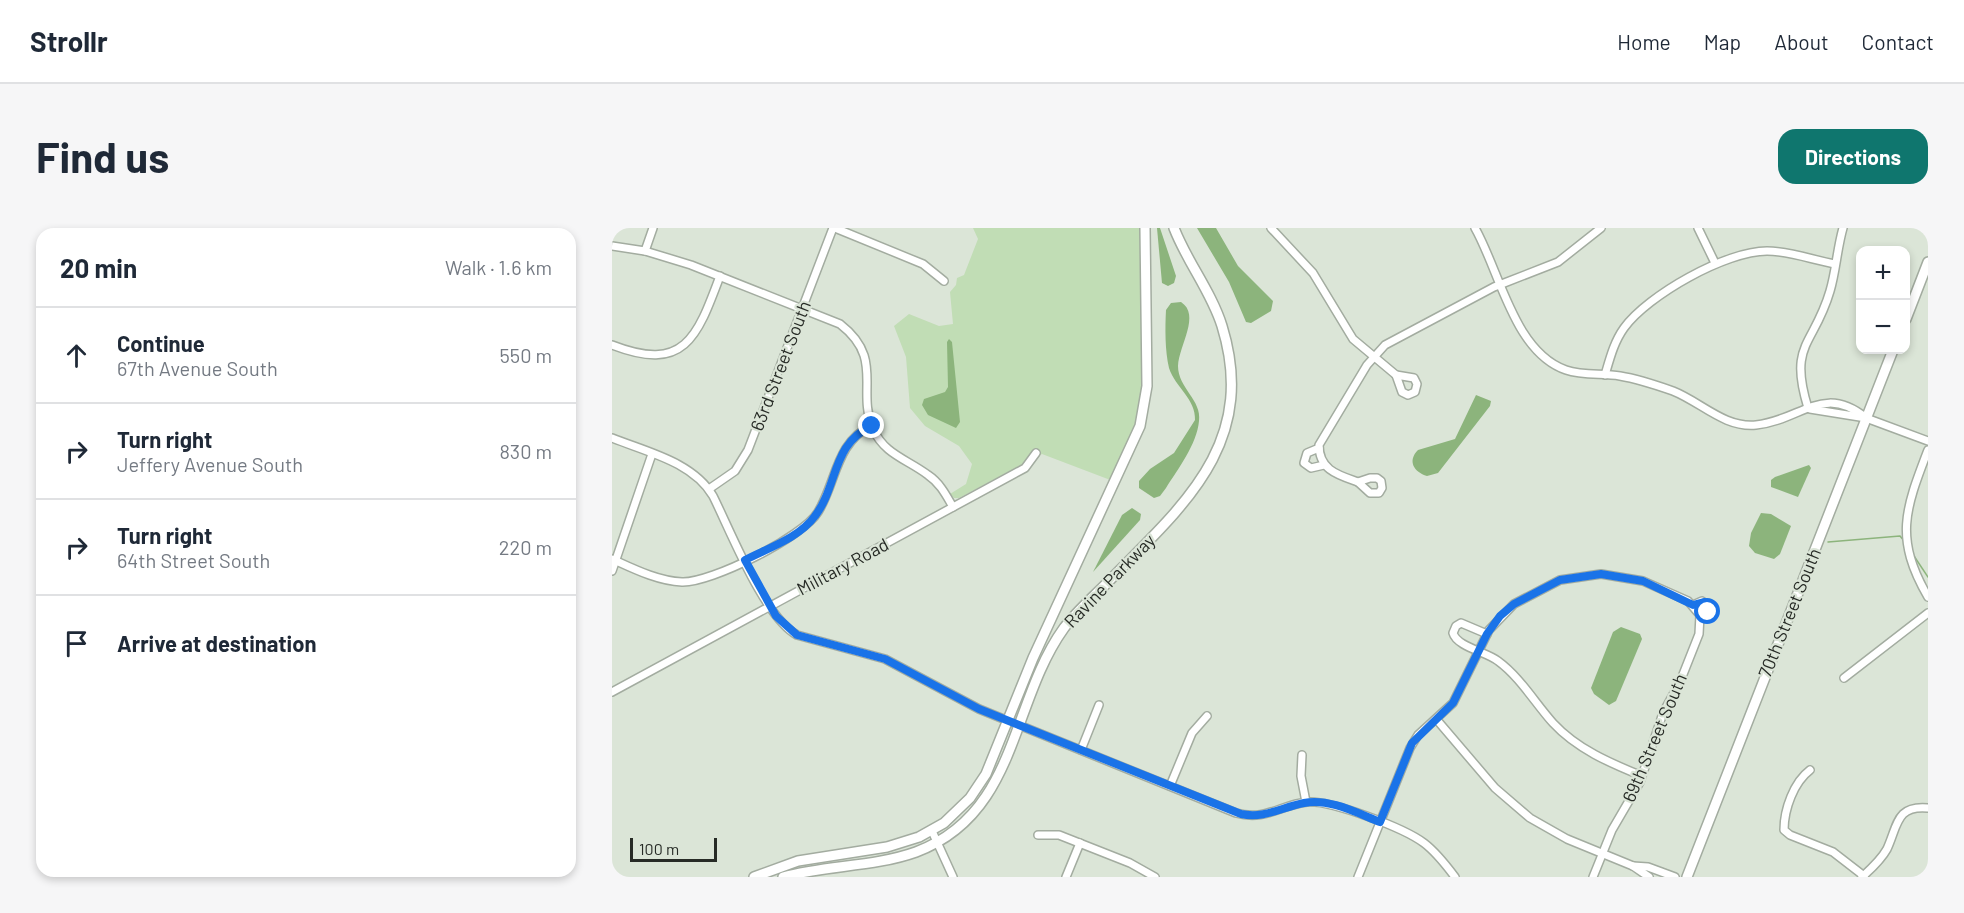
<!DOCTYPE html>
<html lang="en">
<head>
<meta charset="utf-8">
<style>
	body { margin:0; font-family:Barlow,sans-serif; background:#f6f6f7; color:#1f2937 }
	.controls { position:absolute; right:18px; top:18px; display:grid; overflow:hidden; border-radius:12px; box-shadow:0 3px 9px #0003 }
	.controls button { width:54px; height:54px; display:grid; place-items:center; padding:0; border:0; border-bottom:2px solid #e0e1e3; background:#fff; color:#1f2937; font:30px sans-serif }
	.scale { position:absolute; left:18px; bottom:15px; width:87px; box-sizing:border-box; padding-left:6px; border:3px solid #272b26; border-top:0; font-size:16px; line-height:21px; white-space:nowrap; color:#272b26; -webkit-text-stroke:4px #dbe5d7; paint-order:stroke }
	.stop { position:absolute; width:18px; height:18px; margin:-14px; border:4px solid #1a73e8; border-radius:50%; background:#fff }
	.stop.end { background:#1a73e8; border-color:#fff; box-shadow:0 2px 6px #0008 }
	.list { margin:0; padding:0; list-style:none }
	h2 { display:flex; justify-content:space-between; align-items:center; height:78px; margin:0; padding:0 24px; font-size:26px }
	h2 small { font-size:20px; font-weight:400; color:#747a83 }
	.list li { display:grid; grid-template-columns:39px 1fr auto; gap:18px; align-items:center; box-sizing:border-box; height:96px; padding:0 24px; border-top:2px solid #e0e1e3 }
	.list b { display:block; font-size:22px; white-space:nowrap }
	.list p { margin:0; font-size:20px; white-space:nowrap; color:#747a83 }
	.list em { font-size:20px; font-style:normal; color:#747a83 }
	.icon { flex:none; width:33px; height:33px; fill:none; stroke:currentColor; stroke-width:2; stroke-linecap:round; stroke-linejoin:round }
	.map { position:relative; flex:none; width:1316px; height:649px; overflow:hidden; border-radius:18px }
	header { display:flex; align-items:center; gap:36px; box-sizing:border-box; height:84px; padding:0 30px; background:#fff; border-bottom:2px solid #e0e1e3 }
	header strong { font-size:28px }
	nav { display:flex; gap:33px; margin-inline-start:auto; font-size:21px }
	.intro { display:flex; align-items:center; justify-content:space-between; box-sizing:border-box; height:144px; padding:0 36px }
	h1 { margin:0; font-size:42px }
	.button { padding:15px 27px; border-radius:18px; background:#0f766e; color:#fff; font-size:21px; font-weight:700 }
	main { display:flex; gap:36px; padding:0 36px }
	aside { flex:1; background:#fff; border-radius:18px; box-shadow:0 3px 9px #0003 }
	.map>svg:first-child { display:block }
</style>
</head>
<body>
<header>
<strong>Strollr</strong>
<nav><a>Home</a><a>Map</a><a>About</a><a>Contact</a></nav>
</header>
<div class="intro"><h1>Find us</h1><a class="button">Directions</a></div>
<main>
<aside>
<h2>20 min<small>Walk · 1.6 km</small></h2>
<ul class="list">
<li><svg class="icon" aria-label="ahead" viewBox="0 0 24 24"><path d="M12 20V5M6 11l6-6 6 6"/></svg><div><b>Continue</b><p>67th Avenue South</p></div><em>550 m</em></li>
<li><svg class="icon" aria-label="right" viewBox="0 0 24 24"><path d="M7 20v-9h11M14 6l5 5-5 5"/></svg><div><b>Turn right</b><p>Jeffery Avenue South</p></div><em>830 m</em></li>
<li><svg class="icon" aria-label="right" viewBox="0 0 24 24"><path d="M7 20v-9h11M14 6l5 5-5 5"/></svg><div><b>Turn right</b><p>64th Street South</p></div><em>220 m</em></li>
<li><svg class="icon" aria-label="arrive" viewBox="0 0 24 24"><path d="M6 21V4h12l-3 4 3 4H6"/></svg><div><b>Arrive at destination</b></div></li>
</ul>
</aside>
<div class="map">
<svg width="1316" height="649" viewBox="0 0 1316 649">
	<rect width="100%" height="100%" fill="#dbe5d7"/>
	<!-- green -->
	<polygon fill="#c1ddb5" points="361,0 529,0 532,154 526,192 501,253 430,226 347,270 342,270 338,266 354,256 360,236 347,218 313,198 298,180 294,129 282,98 297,86 327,98 341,96 338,64 344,57 345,50 352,47 366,11"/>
	<!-- water -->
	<g fill="#8cb47c">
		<polygon points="545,0 548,0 564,48 562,55 556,58 550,55"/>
		<polygon points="585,0 604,0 626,38 661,73 659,83 639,95 634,94 617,54"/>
		<path d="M569 74C589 87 567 117 566 138 566 160 590 172 587 193 585 216 566 241 554 260L548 268 542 270 527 260V253L538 241 562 225 583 192C584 171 563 159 557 140 553 123 553 100 554 82L559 75Z"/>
		<polygon points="337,111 340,114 348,194 344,200 316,187 310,177 312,171 333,164 336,159 335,114"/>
		<path d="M864 167 879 173 878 178 826 245 815 248C802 244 795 233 806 222L843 211Z"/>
		<polygon points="1197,237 1199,240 1186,269 1159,259 1159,252 1163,249"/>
		<polygon points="520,280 529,286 528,292 481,344 510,287"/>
		<polygon points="1149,285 1159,286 1179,298 1168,326 1162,331 1143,325 1137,318 1139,305"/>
		<polygon points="1009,399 1028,406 1030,411 1004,473 997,477 982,466 979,460 1001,404"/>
	</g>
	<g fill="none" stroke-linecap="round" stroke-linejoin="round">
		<!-- stream -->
		<g stroke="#8cb47c" stroke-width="1.5">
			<polyline points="1216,314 1288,308 1293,314"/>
			<polyline points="1300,325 1316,349"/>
		</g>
		<defs>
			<g id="street">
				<polyline points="223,0 311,36 332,53"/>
				<polyline points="659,0 701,45 741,111 784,147"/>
				<path d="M863 0C888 44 902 124 954 142 971 148 991 145 1008 148 1027 151 1044 157 1061 163 1089 174 1112 200 1144 197 1190 192 1211 155 1254 190"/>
				<polyline points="1086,0 1103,35"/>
				<path d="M0 18 33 23 79 37 228 96C273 131 244 161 261 201 273 227 295 231 316 247 328 255 334 267 341 279"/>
				<polyline points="33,23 41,0"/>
				<path d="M0 117C72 145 85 110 108 48"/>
				<polygon points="784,147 802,150 805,156 803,164 796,167 790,164"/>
				<path d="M993 147C998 130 1002 114 1012 100 1036 67 1114 23 1155 23 1177 23 1201 32 1223 36"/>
				<path d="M1196 180C1176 115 1202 118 1218 63 1224 43 1225 21 1231 0"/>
				<polyline points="1198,181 1254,190 1316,213"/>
				<path d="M0 210C35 224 81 234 101 268 119 304 152 389 185 407L273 431 367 481 624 585C654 593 668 577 695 574 719 572 792 600 812 615 824 624 834 637 843 649"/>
				<polyline points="707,220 695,225 692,235 699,240 712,237"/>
				<path d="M1316 222C1293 282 1282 310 1316 369"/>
				<polygon points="758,250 765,250 769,253 770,260 767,265 758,265 746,254"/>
				<path d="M746 254C726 247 707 242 707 217L755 137 773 117 882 59 946 34 989 0"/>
				<polyline points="97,261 123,243 136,222 221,0"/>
				<path d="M0 331C22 341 46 353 70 354 99 355 191 309 206 284 225 253 223 215 260 197"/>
				<polyline points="0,343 40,226"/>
				<polyline points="1081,377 1090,373 1095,378 1095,386 1089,391"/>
				<path d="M875 406 849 395 844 398 841 405C845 419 875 424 886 433 908 449 923 475 941 495 965 521 998 535 1030 548"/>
				<polyline points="1232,450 1316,385"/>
				<polyline points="0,464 413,240 424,225"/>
				<polyline points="825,492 883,560 918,590 955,611 1021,638 1037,649"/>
				<polyline points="469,522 487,477"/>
				<polyline points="690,527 689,548 694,574"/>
				<path d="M1198 542C1182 554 1172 581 1172 602L1178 607 1221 624 1252 648"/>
				<polyline points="558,558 580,505 595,488"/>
				<polyline points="320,603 341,649"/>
				<polyline points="426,607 447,607 518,635 543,649"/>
				<polyline points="1021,638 1036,639 1063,649"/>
				<polyline points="454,649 468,615"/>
				<polyline points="746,649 798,520 806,507 841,475 877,402 902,376 948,352 989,346 1031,353 1076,373 1088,387 1087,406 1068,454 1051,485 1028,554 1000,602 981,649"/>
				<path d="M1250 649C1259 641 1269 632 1275 621 1286 597 1284 577 1316 580"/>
			</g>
			<g id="secondary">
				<polyline points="1294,91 1316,34"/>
				<polyline points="142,649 186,633 275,619 307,609 332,595 358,570 374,546 421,430 528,198 535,158 533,0"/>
				<path d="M171 649C215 637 262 639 304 624 406 586 398 475 452 400 464 384 479 371 493 357 568 280 647 218 610 98 599 63 575 34 562 0"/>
				<polyline points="1075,649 1281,122"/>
			</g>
		</defs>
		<!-- street casing -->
		<use href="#street" stroke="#a3aca0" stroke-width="10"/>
		<!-- secondary casing -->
		<use href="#secondary" stroke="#a3aca0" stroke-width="12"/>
		<!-- street -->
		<use href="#street" stroke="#fff" stroke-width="7"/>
		<!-- secondary -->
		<use href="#secondary" stroke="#fff" stroke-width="9"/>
	</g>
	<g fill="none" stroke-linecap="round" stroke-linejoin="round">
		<!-- route -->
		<path stroke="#1a73e8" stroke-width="8" d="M260 198C220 215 226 258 203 288 187 310 156 320 133 332L164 388 185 407 273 431 367 481 629 586C653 591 670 579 692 575 717 570 745 585 768 594L800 515 841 475 875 406 888 388 902 376 948 352 989 346 1031 353 1081 377 1092 374 1096 384"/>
	</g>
	<g text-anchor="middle" stroke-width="4.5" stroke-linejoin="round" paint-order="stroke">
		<!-- street labels -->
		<g font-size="18" fill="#272b26" stroke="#dbe5d7">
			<text transform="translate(169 138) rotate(-69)" y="6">63rd Street South</text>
			<text transform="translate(231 339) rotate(-28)" y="6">Military Road</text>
			<text transform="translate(498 353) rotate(-46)" y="6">Ravine Parkway</text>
			<text transform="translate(1178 385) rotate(-68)" y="6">70th Street South</text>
			<text transform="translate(1043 510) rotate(-67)" y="6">69th Street South</text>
		</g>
	</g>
</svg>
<div class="controls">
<button>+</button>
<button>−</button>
</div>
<div class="scale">100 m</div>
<div class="stop" style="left:1096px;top:384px"></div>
<div class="stop end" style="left:260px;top:198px"></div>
</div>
</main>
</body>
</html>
